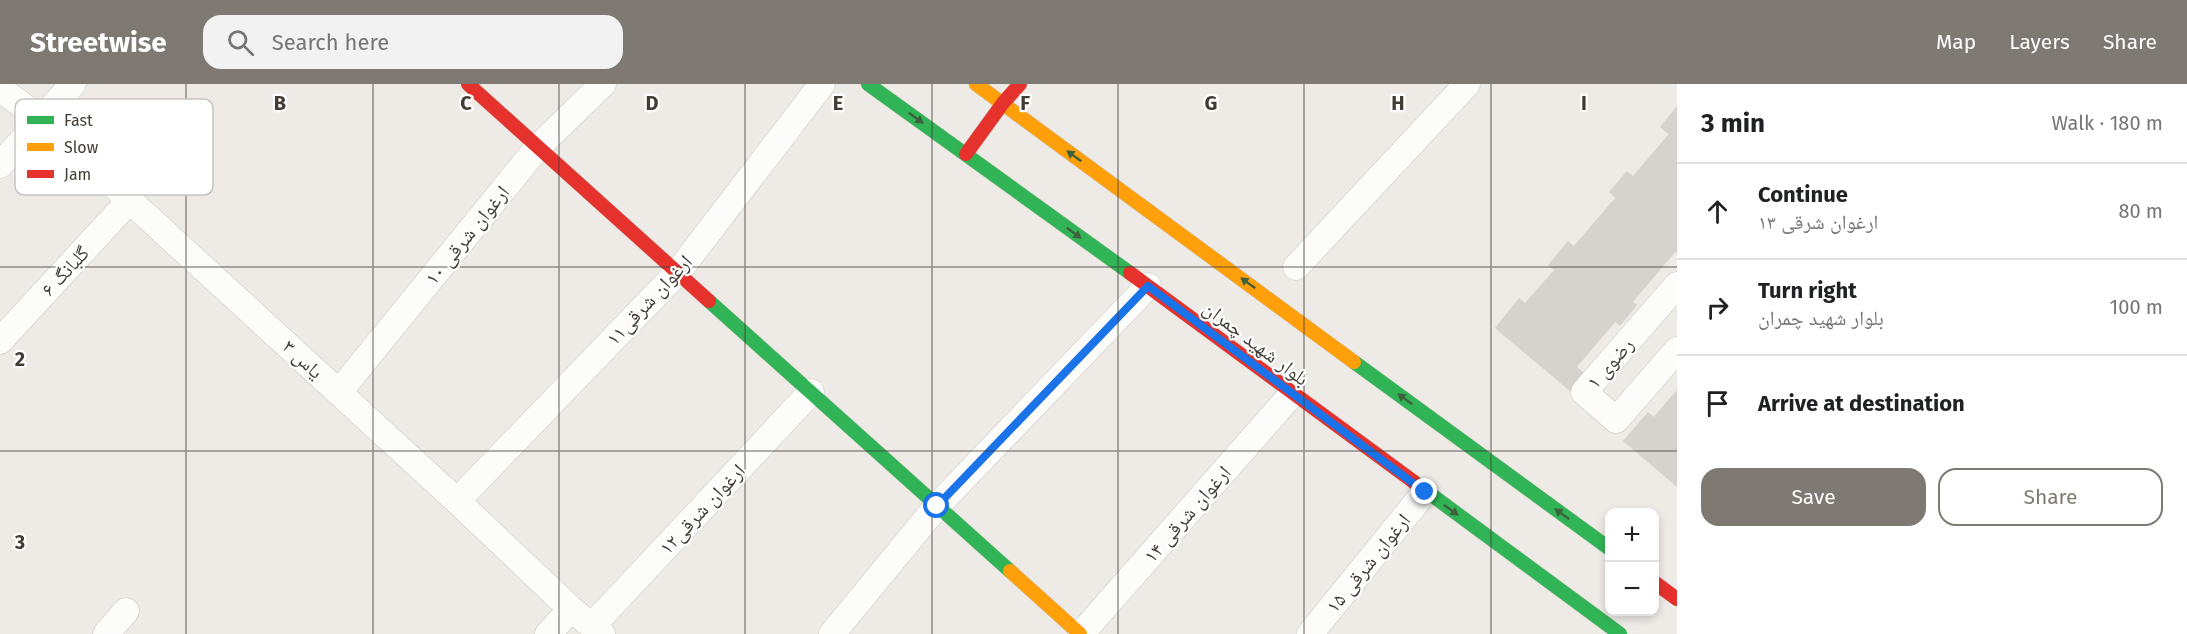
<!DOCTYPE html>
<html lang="en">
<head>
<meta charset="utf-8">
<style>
	body { margin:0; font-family:"Fira Sans","Noto Naskh Arabic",sans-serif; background:#f2f2f2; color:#202124 }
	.controls { position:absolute; right:18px; bottom:18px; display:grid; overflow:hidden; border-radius:12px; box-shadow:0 3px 9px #0003 }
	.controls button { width:54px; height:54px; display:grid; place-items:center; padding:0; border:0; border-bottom:2px solid #e0e0e0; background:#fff; color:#202124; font:30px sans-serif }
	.stop { position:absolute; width:18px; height:18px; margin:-14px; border:4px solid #1a73e8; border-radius:50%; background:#fff }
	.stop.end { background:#1a73e8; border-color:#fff; box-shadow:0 2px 6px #0008 }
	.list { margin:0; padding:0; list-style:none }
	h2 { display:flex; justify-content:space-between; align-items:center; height:78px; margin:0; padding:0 24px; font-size:26px }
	h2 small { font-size:20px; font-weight:400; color:#757577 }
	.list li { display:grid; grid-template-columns:39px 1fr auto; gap:18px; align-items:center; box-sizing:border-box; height:96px; padding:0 24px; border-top:2px solid #e0e0e0 }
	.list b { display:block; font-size:22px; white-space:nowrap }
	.list p { margin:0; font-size:20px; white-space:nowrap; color:#757577 }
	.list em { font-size:20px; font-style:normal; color:#757577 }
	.actions { display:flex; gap:12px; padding:18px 24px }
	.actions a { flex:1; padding:14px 0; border:2px solid #7f7973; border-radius:18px; text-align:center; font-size:21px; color:#7f7973 }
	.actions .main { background:#7f7973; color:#fff }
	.icon { flex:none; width:33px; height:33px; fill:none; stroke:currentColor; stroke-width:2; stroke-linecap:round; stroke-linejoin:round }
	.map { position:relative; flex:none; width:1677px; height:550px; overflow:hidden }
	header { display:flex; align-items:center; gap:36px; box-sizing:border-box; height:84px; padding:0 30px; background:#7f7973; color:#fff }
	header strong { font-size:28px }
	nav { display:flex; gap:33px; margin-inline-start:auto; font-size:21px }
	.search { width:420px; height:54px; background:#f2f2f2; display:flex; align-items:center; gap:15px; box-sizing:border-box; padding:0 21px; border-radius:18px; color:#757577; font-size:22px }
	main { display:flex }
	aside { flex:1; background:#fff }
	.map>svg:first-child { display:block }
</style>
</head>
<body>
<header>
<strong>Streetwise</strong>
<div class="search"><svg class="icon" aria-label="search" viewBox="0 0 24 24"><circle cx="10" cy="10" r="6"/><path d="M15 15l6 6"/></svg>Search here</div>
<nav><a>Map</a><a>Layers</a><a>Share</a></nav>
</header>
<main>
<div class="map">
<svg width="1677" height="550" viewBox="0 0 1677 550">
	<rect width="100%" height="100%" fill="#eeebe7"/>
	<!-- building -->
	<g fill="#d6d2ce" stroke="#d6d2cd" stroke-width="1.5">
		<polygon points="1677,23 1677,169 1675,167 1632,218 1636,221 1620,241 1615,237 1576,283 1585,291 1571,307 1496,244 1519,215 1525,220 1555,186 1549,181 1568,158 1574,163 1616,114 1610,108 1627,88 1633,93 1670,50 1661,43"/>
		<polygon points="1677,307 1677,402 1624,357 1648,329 1654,334"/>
	</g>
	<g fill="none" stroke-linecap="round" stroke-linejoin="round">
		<defs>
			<g id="street">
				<polyline points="0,5 41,35 457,417 571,525 602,550"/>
				<polyline points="0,81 73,0"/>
				<polyline points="1296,183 1467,0"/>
				<polyline points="1677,201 1584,308 1616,336 1677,266"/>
				<polyline points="0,257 130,116"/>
				<polyline points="339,308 538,63 603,0"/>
				<polyline points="457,417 678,188 822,0"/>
				<polyline points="593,541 811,308"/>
				<polyline points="106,550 126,527"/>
				<polyline points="548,550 571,525"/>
				<polyline points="832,550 937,422 1148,202"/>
				<polyline points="1081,550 1292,310"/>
				<polyline points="1310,550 1425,408"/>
			</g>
			<g id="fast">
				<polyline points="868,0 1130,189"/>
				<polyline points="709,217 1010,487"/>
				<polyline points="1354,278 1610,465"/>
				<polyline points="1414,398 1620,550"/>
			</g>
			<g id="slow">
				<polyline points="976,0 1354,278"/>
				<polyline points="1010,487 1080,550"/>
			</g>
			<g id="jam">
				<polyline points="468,0 709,217"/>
				<polyline points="966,70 1003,19 1020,0"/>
				<polyline points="1130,189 1414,398"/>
				<polyline points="1654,498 1677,515"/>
			</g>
		</defs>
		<!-- street casing -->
		<use href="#street" stroke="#cac7c3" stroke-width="27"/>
		<!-- fast casing -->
		<use href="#fast" stroke="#ccc7bf" stroke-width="15"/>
		<!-- slow casing -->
		<use href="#slow" stroke="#ccc7bf" stroke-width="15"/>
		<!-- jam casing -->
		<use href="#jam" stroke="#ccc7bf" stroke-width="15"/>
		<!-- street -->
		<use href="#street" stroke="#fcfcfb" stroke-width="26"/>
		<!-- fast -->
		<use href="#fast" stroke="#30b455" stroke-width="14"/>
		<!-- slow -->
		<use href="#slow" stroke="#ff9f0a" stroke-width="14"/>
		<!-- jam -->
		<use href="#jam" stroke="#e5322d" stroke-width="14"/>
	</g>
	<!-- one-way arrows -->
	<defs><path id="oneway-solid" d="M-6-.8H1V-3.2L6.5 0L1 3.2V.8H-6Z" transform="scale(1.5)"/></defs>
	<g fill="#3d603e">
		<use href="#oneway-solid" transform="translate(916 34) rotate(36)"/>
		<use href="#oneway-solid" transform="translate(1074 72) rotate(-144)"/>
		<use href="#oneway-solid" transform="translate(1074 149) rotate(36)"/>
		<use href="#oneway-solid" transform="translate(1248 199) rotate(-144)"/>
		<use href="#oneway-solid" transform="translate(1405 315) rotate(-144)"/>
		<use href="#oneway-solid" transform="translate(1451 426) rotate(36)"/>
		<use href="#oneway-solid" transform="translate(1562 430) rotate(-144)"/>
	</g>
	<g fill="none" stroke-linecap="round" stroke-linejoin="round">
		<!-- route -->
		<polyline stroke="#1a73e8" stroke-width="8" points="937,422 1148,202 1425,408"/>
	</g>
	<!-- grid -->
	<path fill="none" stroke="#433c34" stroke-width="1.5" stroke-opacity="0.55" d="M186 0V550M373 0V550M559 0V550M745 0V550M932 0V550M1118 0V550M1304 0V550M1491 0V550M0 183H1677M0 367H1677"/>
	<g text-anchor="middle" stroke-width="4.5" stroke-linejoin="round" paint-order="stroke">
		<!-- street labels -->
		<g font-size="20" fill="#433c34" stroke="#fff">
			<text transform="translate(467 151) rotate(-51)" y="7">ارغوان شرقی ۱۰</text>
			<text transform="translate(65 187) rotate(-47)" y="7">گلبانگ ۶</text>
			<text transform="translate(649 216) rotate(-47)" y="7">ارغوان شرقی۱۱</text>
			<text transform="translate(1256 259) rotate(37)" y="7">بلوار شهید چمران</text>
			<text transform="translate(303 275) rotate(43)" y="7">یاس ۳</text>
			<text transform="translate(1610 279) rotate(-49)" y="7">رضوی ۱</text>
			<text transform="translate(702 425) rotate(-47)" y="7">ارغوان شرقی۱۲</text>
			<text transform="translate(1187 430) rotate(-49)" y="7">ارغوان شرقی ۱۴</text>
			<text transform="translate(1368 479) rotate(-51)" y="7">ارغوان شرقی ۱۵</text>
		</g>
	</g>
	<!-- legend -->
	<rect x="15" y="15" width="198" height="96" rx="9" fill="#fff" stroke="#c7c4c2" stroke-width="1.5"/>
	<rect x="27" y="32" width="27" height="8" fill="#30b455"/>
	<rect x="27" y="59" width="27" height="8" fill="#ff9f0a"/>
	<rect x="27" y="86" width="27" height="8" fill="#e5322d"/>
	<g font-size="16" fill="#433c34">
		<text x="64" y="42">Fast</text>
		<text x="64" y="69">Slow</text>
		<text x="64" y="96">Jam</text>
	</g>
	<g font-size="20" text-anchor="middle" font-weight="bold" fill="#433c34" stroke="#fff" stroke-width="4.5" stroke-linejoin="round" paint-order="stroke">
		<text x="280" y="26">B</text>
		<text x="466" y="26">C</text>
		<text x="652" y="26">D</text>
		<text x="838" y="26">E</text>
		<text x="1025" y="26">F</text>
		<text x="1211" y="26">G</text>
		<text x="1398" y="26">H</text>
		<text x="1584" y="26">I</text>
		<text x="20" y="282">2</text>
		<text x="20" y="465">3</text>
	</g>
</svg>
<div class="controls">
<button>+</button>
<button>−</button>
</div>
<div class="stop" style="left:937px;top:422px"></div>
<div class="stop end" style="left:1425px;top:408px"></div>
</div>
<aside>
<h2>3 min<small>Walk · 180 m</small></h2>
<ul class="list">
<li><svg class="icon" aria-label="ahead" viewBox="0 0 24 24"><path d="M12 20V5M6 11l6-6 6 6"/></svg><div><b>Continue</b><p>ارغوان شرقی ۱۳</p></div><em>80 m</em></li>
<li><svg class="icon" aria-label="right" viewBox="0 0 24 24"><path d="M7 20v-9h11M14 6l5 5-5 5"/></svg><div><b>Turn right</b><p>بلوار شهید چمران</p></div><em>100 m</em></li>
<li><svg class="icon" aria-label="arrive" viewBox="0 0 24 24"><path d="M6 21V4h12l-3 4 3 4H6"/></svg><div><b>Arrive at destination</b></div></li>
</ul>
<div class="actions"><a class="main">Save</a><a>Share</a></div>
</aside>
</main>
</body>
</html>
